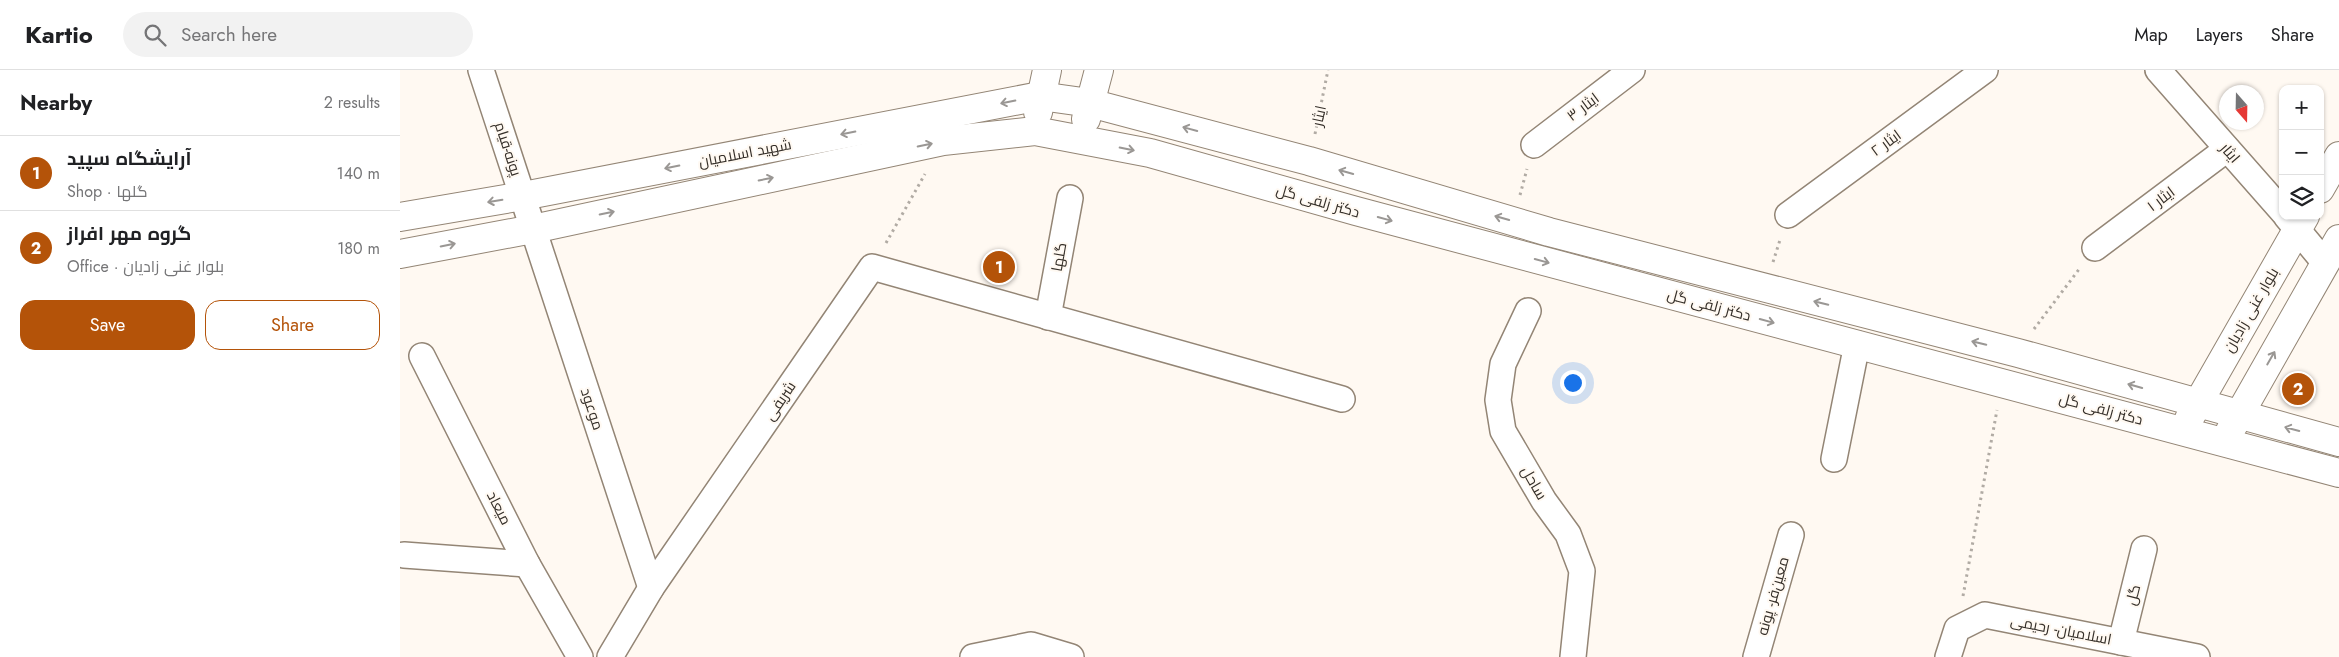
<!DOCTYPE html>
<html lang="en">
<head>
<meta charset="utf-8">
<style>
	body { margin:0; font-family:Jost,Cairo,sans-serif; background:#f2f2f2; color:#202124 }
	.controls { position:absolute; right:15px; top:15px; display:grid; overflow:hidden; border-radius:10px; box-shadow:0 1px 4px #0004 }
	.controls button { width:45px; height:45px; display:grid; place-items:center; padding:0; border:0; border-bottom:1px solid #e0e0e0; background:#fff; color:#202124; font:25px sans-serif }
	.compass { position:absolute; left:1819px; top:15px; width:45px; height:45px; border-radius:50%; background:#fff; box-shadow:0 1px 4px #0004; rotate:160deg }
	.you { position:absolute; left:1172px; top:312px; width:18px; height:18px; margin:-12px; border:4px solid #fff; border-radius:50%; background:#1a73e8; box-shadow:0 0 0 8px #1a73e833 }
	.badge { display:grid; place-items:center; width:32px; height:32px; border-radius:50%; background:#b45309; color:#fff; font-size:16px; font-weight:700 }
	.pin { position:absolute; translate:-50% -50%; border:2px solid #fff; box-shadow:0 1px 5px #0006 }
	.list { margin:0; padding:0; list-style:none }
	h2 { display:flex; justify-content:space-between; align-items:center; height:65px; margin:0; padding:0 20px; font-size:21px }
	h2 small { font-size:16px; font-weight:400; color:#757577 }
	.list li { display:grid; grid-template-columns:32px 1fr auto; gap:15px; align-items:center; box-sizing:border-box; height:75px; padding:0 20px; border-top:1px solid #e0e0e0 }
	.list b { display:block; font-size:19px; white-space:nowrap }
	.list p { margin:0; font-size:16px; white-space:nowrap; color:#757577 }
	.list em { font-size:16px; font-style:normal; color:#757577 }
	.actions { display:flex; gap:10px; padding:15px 20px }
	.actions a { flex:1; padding:11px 0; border:1px solid #b45309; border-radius:15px; text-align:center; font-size:18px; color:#b45309 }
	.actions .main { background:#b45309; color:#fff }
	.icon { flex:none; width:28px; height:28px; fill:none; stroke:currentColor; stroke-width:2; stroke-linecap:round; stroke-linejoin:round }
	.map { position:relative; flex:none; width:1939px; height:587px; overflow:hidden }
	header { display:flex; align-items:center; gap:30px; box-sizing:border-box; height:70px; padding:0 25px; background:#fff; border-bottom:1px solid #e0e0e0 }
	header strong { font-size:24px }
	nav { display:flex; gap:28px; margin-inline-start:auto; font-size:18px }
	.search { width:350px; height:45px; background:#f2f2f2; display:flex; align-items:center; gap:12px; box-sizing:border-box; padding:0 18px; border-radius:28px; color:#757577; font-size:19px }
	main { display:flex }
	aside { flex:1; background:#fff }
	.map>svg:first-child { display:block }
</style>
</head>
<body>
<header>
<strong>Kartio</strong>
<div class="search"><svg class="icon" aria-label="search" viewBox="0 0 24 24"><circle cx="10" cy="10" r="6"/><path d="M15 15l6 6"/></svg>Search here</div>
<nav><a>Map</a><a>Layers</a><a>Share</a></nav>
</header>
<main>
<aside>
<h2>Nearby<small>2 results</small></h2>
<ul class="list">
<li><span class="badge">1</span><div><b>آرایشگاه سپید</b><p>Shop · گلها</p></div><em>140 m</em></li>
<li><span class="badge">2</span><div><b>گروه مهر افراز</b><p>Office · بلوار غنی زادیان</p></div><em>180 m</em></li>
</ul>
<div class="actions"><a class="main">Save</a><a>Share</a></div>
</aside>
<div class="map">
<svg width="1939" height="587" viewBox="0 0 1939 587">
	<rect width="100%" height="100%" fill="#fff9f2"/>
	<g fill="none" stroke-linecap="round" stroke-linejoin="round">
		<defs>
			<g id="street">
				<polyline points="81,0 251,518"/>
				<polyline points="1758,0 1883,142"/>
				<polyline points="1134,75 1232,0"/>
				<polyline points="1388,145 1585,0"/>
				<polyline points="1886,146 1925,193"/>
				<polyline points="1695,178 1827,79"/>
				<polyline points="1128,241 1103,294 1098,330 1103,361 1144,431 1168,464 1182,501 1173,587"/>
				<polyline points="648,247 670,128"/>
				<polyline points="22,286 127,494 180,587"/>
				<polyline points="1434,389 1457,274"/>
				<polyline points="4,485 127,494"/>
				<polyline points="1721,572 1744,479"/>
				<polyline points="210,587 251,518 472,197 942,329"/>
				<polyline points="573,587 631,575 671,587"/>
				<polyline points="1356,587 1391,465"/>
				<polyline points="1548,587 1557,559 1585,545 1797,587"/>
			</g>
			<g id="secondary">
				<polyline points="638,42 647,0"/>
				<polyline points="686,49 699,0"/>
				<polyline points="1920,119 1939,86"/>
				<polyline points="0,147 123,126 640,26 690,33 909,91 1149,162 1618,283 1939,372"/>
				<polyline points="0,184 133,159 543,71 635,61 750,83 956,141 1939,403"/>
				<polyline points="1789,349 1905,146"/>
				<polyline points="1830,361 1939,169"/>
			</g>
		</defs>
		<!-- street casing -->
		<use href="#street" stroke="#938575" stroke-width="28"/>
		<!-- secondary casing -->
		<use href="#secondary" stroke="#938575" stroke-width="30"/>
		<!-- path -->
		<g stroke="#b1aba4" stroke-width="3" stroke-dasharray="2.5 4" stroke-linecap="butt">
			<polyline points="915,64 928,0"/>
			<polyline points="1120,125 1127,99"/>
			<polyline points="486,173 525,104"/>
			<polyline points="1373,192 1380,170"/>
			<polyline points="1634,259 1680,198"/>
			<polyline points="1563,526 1597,340"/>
		</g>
		<!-- street -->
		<use href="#street" stroke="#fff" stroke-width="25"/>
		<!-- secondary -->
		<use href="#secondary" stroke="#fff" stroke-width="28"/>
	</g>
	<!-- one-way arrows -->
	<defs><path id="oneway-shaft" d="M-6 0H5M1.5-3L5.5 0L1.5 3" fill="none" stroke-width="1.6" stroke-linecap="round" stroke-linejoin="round" transform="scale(1.25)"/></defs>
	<g stroke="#9a9794">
		<use href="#oneway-shaft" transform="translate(608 32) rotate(169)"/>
		<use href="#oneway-shaft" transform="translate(790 59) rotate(-165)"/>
		<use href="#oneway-shaft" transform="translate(448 63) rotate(169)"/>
		<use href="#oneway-shaft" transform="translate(525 75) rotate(-12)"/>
		<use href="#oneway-shaft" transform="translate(727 79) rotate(11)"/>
		<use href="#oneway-shaft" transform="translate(272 97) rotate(169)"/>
		<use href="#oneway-shaft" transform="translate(946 102) rotate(-164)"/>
		<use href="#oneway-shaft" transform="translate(366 109) rotate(-12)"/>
		<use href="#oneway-shaft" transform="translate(95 131) rotate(171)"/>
		<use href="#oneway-shaft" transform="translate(207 143) rotate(-12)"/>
		<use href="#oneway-shaft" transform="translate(1102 148) rotate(-164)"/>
		<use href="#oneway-shaft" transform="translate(985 149) rotate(15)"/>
		<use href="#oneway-shaft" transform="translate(48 175) rotate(-11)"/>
		<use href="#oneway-shaft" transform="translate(1142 191) rotate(15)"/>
		<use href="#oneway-shaft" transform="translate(1421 233) rotate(-166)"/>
		<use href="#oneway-shaft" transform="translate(1367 251) rotate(15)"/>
		<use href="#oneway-shaft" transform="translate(1579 273) rotate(-166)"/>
		<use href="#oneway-shaft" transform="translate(1871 288) rotate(-60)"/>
		<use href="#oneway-shaft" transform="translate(1735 316) rotate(-164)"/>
		<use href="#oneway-shaft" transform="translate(1892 359) rotate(-165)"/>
	</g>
	<g text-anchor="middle" stroke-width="4" stroke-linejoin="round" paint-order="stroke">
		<!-- street labels -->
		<g font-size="15" fill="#352f29" stroke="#fff9f2">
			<text transform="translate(1183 37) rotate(-37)" y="5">ایثار ۳</text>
			<text transform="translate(919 46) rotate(-78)" y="5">ایثار</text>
			<text transform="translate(1486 73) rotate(-36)" y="5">ایثار ۲</text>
			<text transform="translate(108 79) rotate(72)" y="5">پونه-قیام</text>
			<text transform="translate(345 83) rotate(-11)" y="5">شهید اسلامیان</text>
			<text transform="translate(1830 83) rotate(49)" y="5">ایثار</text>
			<text transform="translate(1761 129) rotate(-37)" y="5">ایثار ۱</text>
			<text transform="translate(918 131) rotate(16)" y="5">دکتر زلفی گل</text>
			<text transform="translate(659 187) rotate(-80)" y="5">گلها</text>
			<text transform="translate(1309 235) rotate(15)" y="5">دکتر زلفی گل</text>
			<text transform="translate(1851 240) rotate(-60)" y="5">بلوار غنی زادیان</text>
			<text transform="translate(380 331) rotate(-56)" y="5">شریفی</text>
			<text transform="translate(192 339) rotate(72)" y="5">موعود</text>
			<text transform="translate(1701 339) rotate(15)" y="5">دکتر زلفی گل</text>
			<text transform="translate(1134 413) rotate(60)" y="5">ساحل</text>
			<text transform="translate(99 438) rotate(63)" y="5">میعاد</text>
			<text transform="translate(1733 525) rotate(-76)" y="5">گل</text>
			<text transform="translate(1373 526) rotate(-74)" y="5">معین‌فر- پونه</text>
			<text transform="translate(1661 560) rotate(11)" y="5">اسلامیان- رحیمی</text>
		</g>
	</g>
</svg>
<div class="controls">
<button>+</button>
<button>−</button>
<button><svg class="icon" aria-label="layers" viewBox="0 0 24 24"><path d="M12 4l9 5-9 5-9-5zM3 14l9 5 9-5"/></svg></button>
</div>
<svg class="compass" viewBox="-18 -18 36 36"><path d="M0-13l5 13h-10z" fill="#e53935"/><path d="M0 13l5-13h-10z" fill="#757577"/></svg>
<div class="you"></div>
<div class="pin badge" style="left:599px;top:197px">1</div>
<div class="pin badge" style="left:1898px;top:319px">2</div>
</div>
</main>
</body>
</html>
